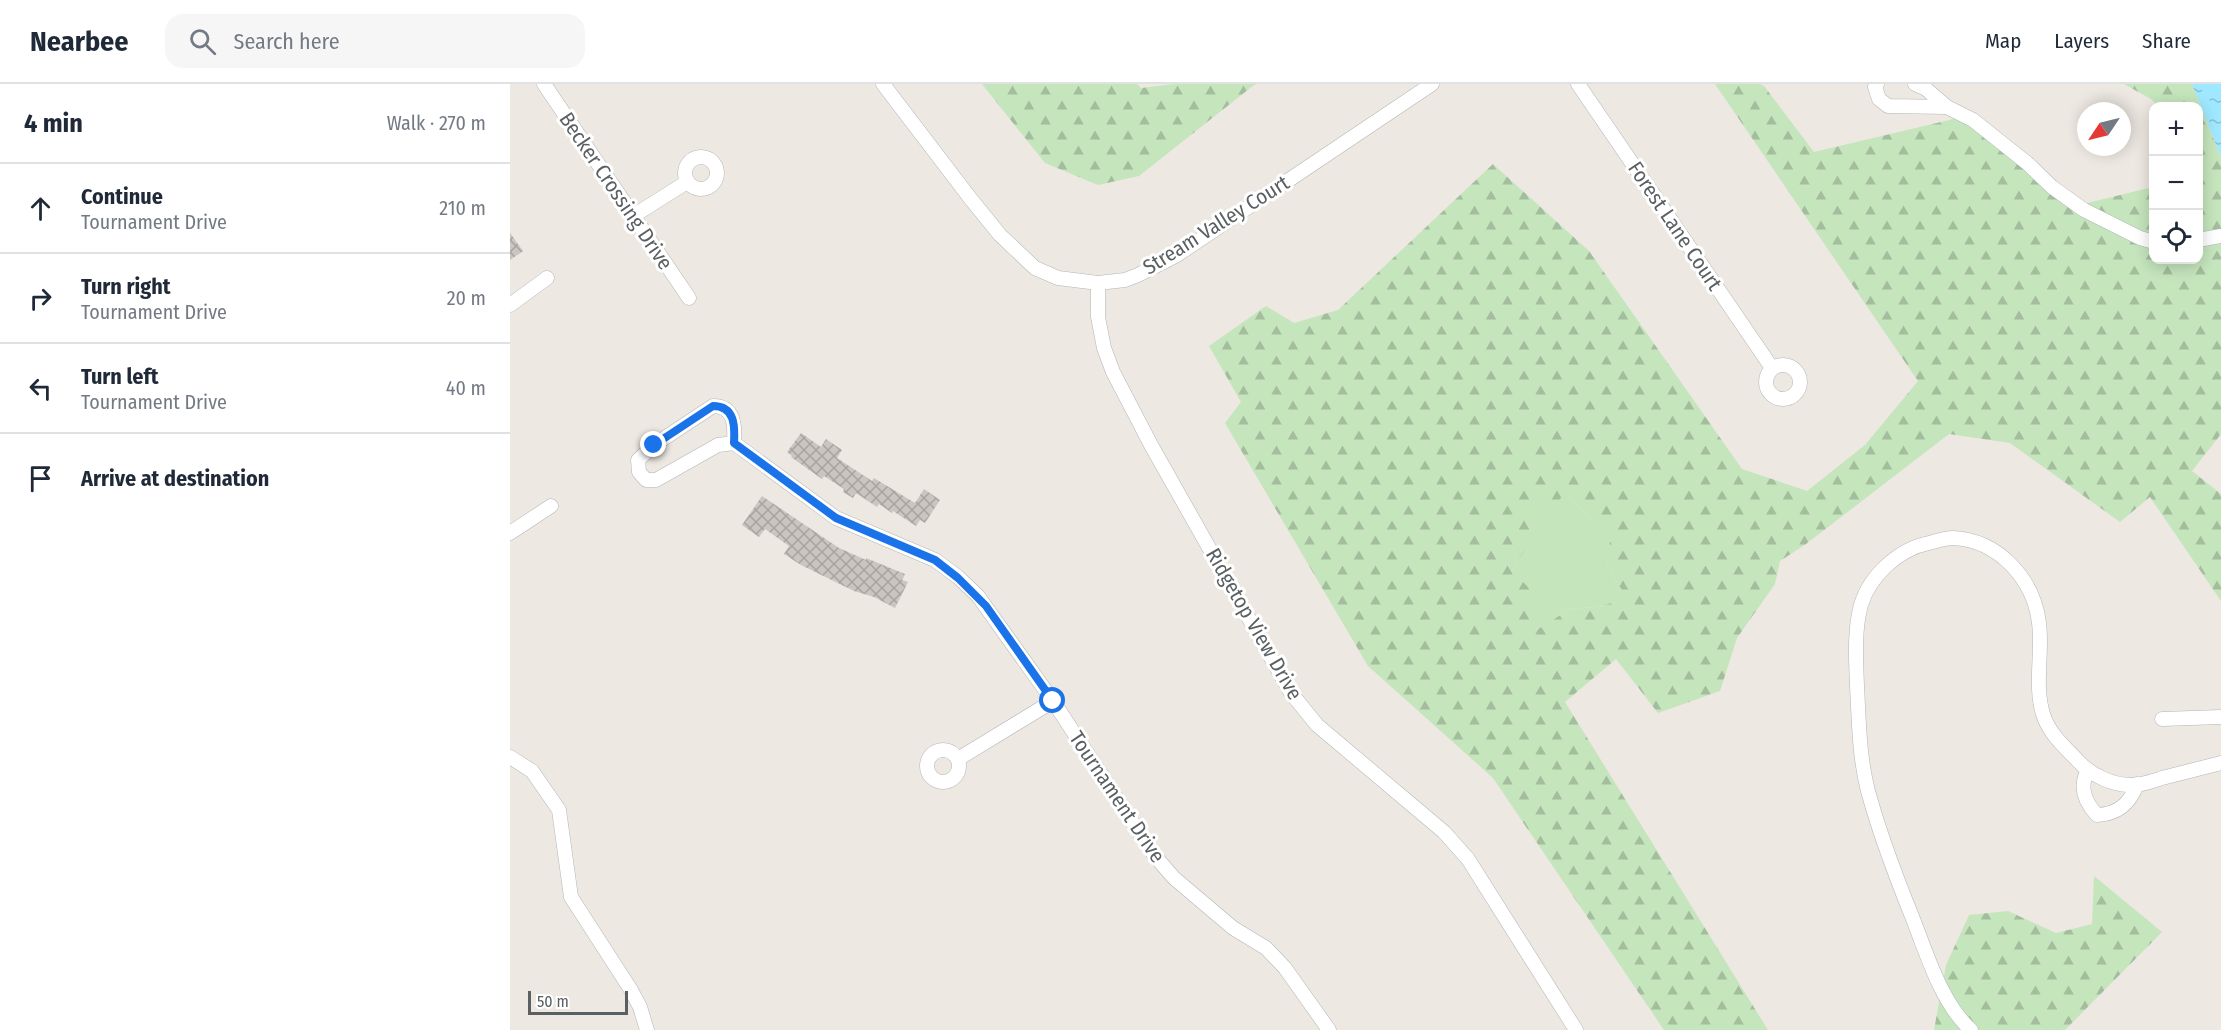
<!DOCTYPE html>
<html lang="en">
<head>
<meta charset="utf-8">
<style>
	body { margin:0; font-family:"Fira Sans Condensed",sans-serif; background:#f6f6f7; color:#1f2937 }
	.controls { position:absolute; right:18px; top:18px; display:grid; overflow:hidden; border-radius:12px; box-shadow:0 3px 15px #0003 }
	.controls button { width:54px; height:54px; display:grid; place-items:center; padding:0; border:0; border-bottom:2px solid #e0e1e3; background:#fff; color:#1f2937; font:30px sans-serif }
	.compass { position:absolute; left:1567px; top:18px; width:54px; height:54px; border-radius:50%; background:#fff; box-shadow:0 3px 15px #0003; rotate:235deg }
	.scale { position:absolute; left:18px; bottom:15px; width:100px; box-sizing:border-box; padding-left:6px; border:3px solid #5a5f62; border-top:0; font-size:16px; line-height:21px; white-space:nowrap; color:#5a5f62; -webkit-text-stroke:4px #fff; paint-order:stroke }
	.stop { position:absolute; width:18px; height:18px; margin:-14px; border:4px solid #1a73e8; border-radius:50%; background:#fff }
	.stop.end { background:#1a73e8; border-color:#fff; box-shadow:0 2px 6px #0008 }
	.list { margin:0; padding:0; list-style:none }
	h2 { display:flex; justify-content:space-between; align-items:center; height:78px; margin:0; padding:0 24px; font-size:26px }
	h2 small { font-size:20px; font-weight:400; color:#747a83 }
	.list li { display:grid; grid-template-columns:39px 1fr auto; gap:18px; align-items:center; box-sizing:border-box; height:90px; padding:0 24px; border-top:2px solid #e0e1e3 }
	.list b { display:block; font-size:22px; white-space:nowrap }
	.list p { margin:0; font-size:20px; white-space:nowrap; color:#747a83 }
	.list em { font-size:20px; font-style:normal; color:#747a83 }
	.icon { flex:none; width:33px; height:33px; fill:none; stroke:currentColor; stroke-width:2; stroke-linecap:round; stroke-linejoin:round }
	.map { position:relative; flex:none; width:1711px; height:946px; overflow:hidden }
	header { display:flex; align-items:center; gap:36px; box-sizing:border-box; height:84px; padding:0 30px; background:#fff; border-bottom:2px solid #e0e1e3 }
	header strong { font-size:28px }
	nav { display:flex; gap:33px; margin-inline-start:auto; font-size:21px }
	.search { width:420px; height:54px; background:#f6f6f7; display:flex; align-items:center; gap:15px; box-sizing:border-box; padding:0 21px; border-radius:18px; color:#747a83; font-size:22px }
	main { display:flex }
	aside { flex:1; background:#fff }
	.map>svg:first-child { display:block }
</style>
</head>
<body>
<header>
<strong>Nearbee</strong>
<div class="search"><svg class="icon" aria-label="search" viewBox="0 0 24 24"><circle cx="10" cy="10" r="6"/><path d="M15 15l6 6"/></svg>Search here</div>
<nav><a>Map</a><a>Layers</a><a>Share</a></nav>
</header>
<main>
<aside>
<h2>4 min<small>Walk · 270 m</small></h2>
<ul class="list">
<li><svg class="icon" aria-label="ahead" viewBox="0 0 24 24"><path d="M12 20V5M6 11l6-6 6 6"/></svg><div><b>Continue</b><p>Tournament Drive</p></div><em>210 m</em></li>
<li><svg class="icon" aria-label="right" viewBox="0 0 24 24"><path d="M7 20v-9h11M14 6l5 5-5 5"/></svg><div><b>Turn right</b><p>Tournament Drive</p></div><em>20 m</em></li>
<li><svg class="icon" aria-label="left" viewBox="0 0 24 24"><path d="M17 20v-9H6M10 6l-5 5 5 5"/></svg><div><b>Turn left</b><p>Tournament Drive</p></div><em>40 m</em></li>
<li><svg class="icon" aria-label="arrive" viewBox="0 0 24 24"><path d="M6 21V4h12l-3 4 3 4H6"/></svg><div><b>Arrive at destination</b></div></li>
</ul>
</aside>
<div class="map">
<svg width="1711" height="946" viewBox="0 0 1711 946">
	<defs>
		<pattern id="forest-firs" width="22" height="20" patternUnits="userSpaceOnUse" patternTransform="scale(1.5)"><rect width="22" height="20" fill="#c5e5bd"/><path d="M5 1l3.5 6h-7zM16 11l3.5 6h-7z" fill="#a3bd9d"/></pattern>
		<pattern id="water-ripples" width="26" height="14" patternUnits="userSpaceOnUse" patternTransform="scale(1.5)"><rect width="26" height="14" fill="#9fe8ff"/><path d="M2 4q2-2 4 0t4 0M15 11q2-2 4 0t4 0" fill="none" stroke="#85bfd2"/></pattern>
		<pattern id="building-cross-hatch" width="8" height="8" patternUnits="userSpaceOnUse" patternTransform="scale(1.5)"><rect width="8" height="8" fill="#cac5c0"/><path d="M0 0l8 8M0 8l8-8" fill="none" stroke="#a7a39f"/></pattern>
	</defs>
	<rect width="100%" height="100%" fill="#ede8e1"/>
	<!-- grass -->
	<polygon fill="#c5e5bd" points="1056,409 1075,429 1102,450 1097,479 1107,499 1120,515 1085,523 1060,525 1025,547 1002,487 1014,467 1020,417"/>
	<!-- forest -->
	<g fill="url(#forest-firs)" fill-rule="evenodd">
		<polygon points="472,0 627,0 631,4 664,0 748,0 744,1 629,92 588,101 535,79"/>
		<path d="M1205 0H1250L1254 2 1304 68 1448 34 1569 121 1643 103 1644 176H1688V22H1648L1641 15 1614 0H1682L1711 73V350L1682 387 1711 410V517L1640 413 1610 438 1500 359 1439 350 1296 460 1270 477 1265 500 1227 554 1210 607 1148 629 1106 575 1055 618 1258 946H1154L983 694 858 582 715 339 731 318 699 262 756 222 784 239 828 226 983 80 1079 167 1232 385 1297 407 1355 361 1408 297ZM1056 409 1075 429 1101 450 1097 479 1107 499 1119 515 1085 523 1060 525 1025 547 1024 509 1002 487 1014 467 1024 441 1020 418 1043 422Z"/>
		<polygon points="1584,792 1652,848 1555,946 1424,946 1436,881 1459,831 1498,827 1546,849 1582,840"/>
	</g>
	<!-- water -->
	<polygon fill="url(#water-ripples)" points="1682,0 1711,0 1711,73"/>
	<!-- building -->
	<g fill="url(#building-cross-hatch)">
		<polygon points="0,149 13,167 0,176"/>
		<polygon points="291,349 311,363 316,355 332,366 327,374 362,397 364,394 405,419 414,405 430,416 415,439 410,436 406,442 383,427 382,429 369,420 367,423 346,409 343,414 333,408 334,405 314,392 312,395 281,373 282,372 277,368"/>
		<polygon points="252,412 329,464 356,476 356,474 395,490 392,496 398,498 385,524 364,513 344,507 291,481 274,470 279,462 255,445 249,453 232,441"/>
	</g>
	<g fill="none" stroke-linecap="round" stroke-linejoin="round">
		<defs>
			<g id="minor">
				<polyline points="34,0 179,214"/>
				<polyline points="373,0 460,114 490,151 525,184 548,194 588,199 615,196 628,191 667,171 922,0"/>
				<polyline points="1068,0 1262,284"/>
				<polyline points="1367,0 1365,3 1369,15 1378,22 1437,23"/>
				<polyline points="1405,0 1416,5 1437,23 1463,36 1517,79 1542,103 1574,126 1630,154 1644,158"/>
				<circle cx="191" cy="89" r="16"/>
				<polyline points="123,132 177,98"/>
				<polyline points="1688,156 1711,152"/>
				<polyline points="588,199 588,233 594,264 603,288 641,361 781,609 807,641 934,748 958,775 1066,946"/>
				<polyline points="0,221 37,194"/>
				<circle cx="1273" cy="298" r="17"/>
				<path d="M224 359C225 342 225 322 203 322L144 361 128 376 129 388 136 396H146L208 361 224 359 326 434 425 476 448 493 468 512 543 617 644 771 664 794 723 844 756 864 775 884 819 946"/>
				<polyline points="0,449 41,422"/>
				<polyline points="1652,635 1711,633"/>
				<circle cx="433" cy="682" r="16"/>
				<polyline points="0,673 22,687 49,726 61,813 121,906 130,923 137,946"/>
				<polyline points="448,675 543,617"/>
				<path d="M1578 686C1569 703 1574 717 1587 731 1608 730 1620 720 1627 700"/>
				<path d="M1461 946C1432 920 1417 871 1403 835 1386 793 1370 751 1358 707 1349 672 1349 637 1347 602 1346 576 1344 546 1351 521 1360 491 1389 465 1419 459 1426 457 1436 454 1443 454 1489 456 1524 496 1529 539 1533 569 1524 601 1533 630 1539 650 1555 663 1569 678 1581 691 1604 702 1623 701 1632 701 1643 697 1652 694 1672 689 1691 684 1711 679"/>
			</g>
		</defs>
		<!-- minor casing -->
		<use href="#minor" stroke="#b2b6b9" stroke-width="15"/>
		<!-- minor -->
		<use href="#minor" stroke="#fff" stroke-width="14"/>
	</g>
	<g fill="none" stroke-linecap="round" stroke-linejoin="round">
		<!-- route -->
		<path stroke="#1a73e8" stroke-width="8" d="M144 361 203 322C225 322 225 342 224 359L326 434 425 476 448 494 476 522 543 617"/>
	</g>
	<g text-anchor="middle" stroke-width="6" stroke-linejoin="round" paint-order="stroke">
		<!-- street labels -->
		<g font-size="21" fill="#5a5f62" stroke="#fff">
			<text transform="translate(106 107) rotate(56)" y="7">Becker Crossing Drive</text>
			<text transform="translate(706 141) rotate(-32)" y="7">Stream Valley Court</text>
			<text transform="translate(1165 142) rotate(56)" y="7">Forest Lane Court</text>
			<text transform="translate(744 540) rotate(60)" y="7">Ridgetop View Drive</text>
			<text transform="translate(607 713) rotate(56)" y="7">Tournament Drive</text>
		</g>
	</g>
</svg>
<div class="controls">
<button>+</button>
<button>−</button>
<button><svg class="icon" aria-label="locate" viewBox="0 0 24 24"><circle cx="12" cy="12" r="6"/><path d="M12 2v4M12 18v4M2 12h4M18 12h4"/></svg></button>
</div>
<svg class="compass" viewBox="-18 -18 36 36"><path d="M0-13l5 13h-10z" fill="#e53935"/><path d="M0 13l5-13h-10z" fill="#747a83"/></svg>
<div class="scale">50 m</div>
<div class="stop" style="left:543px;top:617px"></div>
<div class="stop end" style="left:144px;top:361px"></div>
</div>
</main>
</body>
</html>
